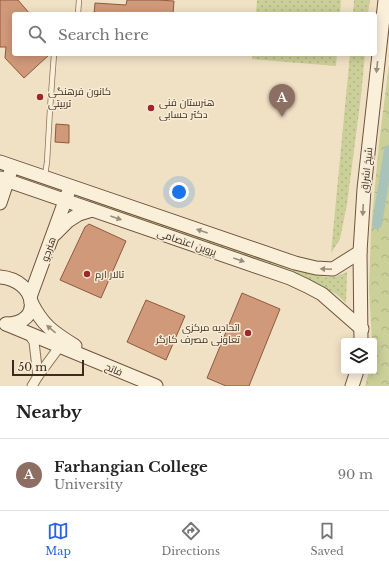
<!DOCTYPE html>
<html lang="en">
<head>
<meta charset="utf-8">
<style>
	body { margin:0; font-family:"Libre Baskerville",Cairo,serif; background:#f6f6f6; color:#222 }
	.controls { position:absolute; right:12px; bottom:12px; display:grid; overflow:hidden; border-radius:4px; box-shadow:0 2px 10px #0003 }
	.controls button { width:36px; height:36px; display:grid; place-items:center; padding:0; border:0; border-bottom:1px solid #e0e0e0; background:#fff; color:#222; font:20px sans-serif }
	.scale { position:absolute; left:12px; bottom:10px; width:72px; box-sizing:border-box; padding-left:4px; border:2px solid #3c2b1e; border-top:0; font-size:11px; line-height:14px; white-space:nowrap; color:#3c2b1e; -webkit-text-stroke:3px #f7ecd5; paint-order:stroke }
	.you { position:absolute; left:179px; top:192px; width:14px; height:14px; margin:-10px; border:3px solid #fff; border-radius:50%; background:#1a73e8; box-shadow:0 0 0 6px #1a73e833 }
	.badge { display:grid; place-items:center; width:26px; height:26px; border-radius:50%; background:#2563eb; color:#fff; font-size:13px; font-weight:700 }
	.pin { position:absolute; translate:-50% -33px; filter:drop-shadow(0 1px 2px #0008) }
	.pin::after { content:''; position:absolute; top:21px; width:14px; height:12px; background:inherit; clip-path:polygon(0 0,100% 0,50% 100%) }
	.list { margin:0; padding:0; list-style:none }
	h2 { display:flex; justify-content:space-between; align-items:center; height:52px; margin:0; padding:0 16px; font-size:17px }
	h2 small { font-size:13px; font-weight:400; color:#767676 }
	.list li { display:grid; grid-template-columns:26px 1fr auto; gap:12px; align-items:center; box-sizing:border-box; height:72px; padding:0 16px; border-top:1px solid #e0e0e0 }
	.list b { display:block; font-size:15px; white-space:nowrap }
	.list p { margin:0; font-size:13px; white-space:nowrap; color:#767676 }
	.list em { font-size:13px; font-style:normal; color:#767676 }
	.icon { flex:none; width:22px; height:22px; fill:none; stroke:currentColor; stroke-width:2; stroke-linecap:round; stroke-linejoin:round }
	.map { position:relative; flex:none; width:389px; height:386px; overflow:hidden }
	.search { position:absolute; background:#fff; box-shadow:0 2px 10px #0003; left:12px; right:12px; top:12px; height:44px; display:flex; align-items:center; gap:10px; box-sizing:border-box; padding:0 14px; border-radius:4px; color:#767676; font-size:15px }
	.sheet { height:124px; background:#fff }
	nav { display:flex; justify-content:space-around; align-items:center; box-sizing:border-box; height:56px; border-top:1px solid #e0e0e0; background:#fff; font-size:11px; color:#767676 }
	nav a { display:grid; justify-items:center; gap:2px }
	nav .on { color:#2563eb }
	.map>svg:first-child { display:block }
</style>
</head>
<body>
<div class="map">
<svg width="389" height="386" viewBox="0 0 389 386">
	<defs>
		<pattern id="grass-dots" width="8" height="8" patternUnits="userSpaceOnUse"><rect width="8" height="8" fill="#cbcf98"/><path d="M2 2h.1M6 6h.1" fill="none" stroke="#afb283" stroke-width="1.8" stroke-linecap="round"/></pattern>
		<pattern id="park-crowns" width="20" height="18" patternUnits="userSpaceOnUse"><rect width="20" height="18" fill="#cbcf98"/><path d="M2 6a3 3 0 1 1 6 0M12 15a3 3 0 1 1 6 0" fill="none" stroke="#afb283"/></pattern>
	</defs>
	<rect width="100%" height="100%" fill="#f0e1c5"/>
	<!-- grass -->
	<g fill="url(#grass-dots)">
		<polygon points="257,0 341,0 340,14 256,14"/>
		<polygon points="354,0 370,0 368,14 353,14"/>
		<polygon points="252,54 337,54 336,66 252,59"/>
		<polygon points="350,54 365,54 361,96 347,204 340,239 331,253"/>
		<polygon points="92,196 232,247 312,274 326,277 337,276 347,272 346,303 336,294 303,276 89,202"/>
	</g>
	<!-- park -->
	<polygon fill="url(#park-crowns)" points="389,65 389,386 365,386 369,371 374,371 374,341 372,341 369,289 371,230 379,143"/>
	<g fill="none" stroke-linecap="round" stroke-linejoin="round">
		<!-- canal -->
		<polyline stroke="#a7c3ba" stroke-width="10" points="377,224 389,150"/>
	</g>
	<!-- building -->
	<g fill="#d09979" stroke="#8d5a3e">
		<polygon points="0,0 18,0 30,14 14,14 14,54 50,54 24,78 5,58 6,47 0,47"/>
		<polygon points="127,0 158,0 174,1 173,14 94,14 95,3 126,5"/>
		<polygon points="56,124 69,125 69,143 55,142"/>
		<polygon points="89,224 126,241 101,298 60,280 85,227"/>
		<polygon points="242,293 280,309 249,386 226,386 207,378"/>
		<polygon points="146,300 185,316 166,360 127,342"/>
	</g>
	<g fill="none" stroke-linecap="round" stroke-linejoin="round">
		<defs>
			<g id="lane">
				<polyline points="78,14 79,0"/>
				<polyline points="45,175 47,162 50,109 54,54"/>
			</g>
			<g id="street">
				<polyline points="28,333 34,342 38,376"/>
				<polyline points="32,386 38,376 60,346"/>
			</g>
			<g id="secondary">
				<polyline points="0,162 295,263 316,268 333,269 360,252"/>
				<polyline points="0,178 290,278 307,286 322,294 362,329"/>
				<polyline points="0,203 10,173"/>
				<polyline points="55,234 68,221 79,214 92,210"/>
				<path d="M0 277C37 280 44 324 6 324"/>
				<polyline points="30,297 68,193"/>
				<path d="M31 302C43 326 53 332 75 346"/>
				<polyline points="6,324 156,386"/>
				<polyline points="361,341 360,252 364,189 385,0"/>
				<polyline points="352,386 357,371"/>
			</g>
		</defs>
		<!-- lane casing -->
		<use href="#lane" stroke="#8c725a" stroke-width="6"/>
		<!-- street casing -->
		<use href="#street" stroke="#8c725a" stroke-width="11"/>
		<!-- secondary casing -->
		<use href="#secondary" stroke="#6e533d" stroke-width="15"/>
		<!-- lane -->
		<use href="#lane" stroke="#faefd9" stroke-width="4.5"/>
		<!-- street -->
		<use href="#street" stroke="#faefd9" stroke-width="9"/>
		<!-- secondary -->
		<use href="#secondary" stroke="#faefd9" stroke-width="13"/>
	</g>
	<!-- one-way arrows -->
	<defs><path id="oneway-solid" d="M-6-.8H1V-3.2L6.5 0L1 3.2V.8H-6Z"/></defs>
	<g fill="#9b8d7c">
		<use href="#oneway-solid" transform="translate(377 67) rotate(96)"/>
		<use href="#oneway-solid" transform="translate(363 210) rotate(93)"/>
		<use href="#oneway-solid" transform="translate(116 218) rotate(19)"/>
		<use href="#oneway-solid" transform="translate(202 231) rotate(-161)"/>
		<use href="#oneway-solid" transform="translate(239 260) rotate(19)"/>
		<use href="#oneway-solid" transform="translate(326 269) rotate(-178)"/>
		<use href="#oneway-solid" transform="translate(51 329) rotate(-140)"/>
	</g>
	<!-- markers -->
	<g fill="#9f262d" stroke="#f7ecd5" stroke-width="1.5">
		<circle cx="40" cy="97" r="4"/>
		<circle cx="151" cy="108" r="4"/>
		<circle cx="87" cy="274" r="4"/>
		<circle cx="248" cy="333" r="4"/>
	</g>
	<g text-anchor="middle" stroke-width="3" stroke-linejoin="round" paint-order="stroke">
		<!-- poi labels -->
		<g font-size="10" fill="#3c2b1e" stroke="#f7ecd5" text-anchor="start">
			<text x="48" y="95">کانون فرهنگی<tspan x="48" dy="12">تربیتی</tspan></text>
			<text x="159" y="106">هنرستان فنی<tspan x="159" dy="12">دکتر حسابی</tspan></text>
			<text x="95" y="278">تالار ارم</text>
			<text x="240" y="331" text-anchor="end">اتحادیه مرکزی<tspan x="240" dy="12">تعاونی مصرف کارگر</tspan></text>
		</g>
		<!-- street labels -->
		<g font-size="10" fill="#3c2b1e" stroke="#f7ecd5">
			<text transform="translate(366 170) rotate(-84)" y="4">شیخ اشراق</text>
			<text transform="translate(187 242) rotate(19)" y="4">پروین اعتصامی</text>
			<text transform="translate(48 249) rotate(-70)" y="4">هنرجو</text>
			<text transform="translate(114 369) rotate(23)" y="4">فاتح</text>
		</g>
	</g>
</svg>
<div class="controls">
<button><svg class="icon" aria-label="layers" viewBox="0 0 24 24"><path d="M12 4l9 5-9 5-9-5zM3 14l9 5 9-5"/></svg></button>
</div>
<div class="scale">50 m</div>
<div class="you"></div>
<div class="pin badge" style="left:282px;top:117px;background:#8d6e63">A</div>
<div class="search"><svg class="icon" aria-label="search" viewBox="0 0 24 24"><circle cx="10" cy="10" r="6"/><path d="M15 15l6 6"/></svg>Search here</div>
</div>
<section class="sheet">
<h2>Nearby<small></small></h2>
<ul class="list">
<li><span class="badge" style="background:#8d6e63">A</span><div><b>Farhangian College</b><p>University</p></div><em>90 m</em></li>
</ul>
</section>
<nav>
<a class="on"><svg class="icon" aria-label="map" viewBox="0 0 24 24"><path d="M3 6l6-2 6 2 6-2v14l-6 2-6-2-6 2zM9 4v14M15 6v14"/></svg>Map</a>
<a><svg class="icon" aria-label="directions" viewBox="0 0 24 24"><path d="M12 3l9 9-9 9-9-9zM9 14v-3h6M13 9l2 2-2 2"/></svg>Directions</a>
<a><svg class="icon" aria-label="saved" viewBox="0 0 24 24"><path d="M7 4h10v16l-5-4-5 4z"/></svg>Saved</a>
</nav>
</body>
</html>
